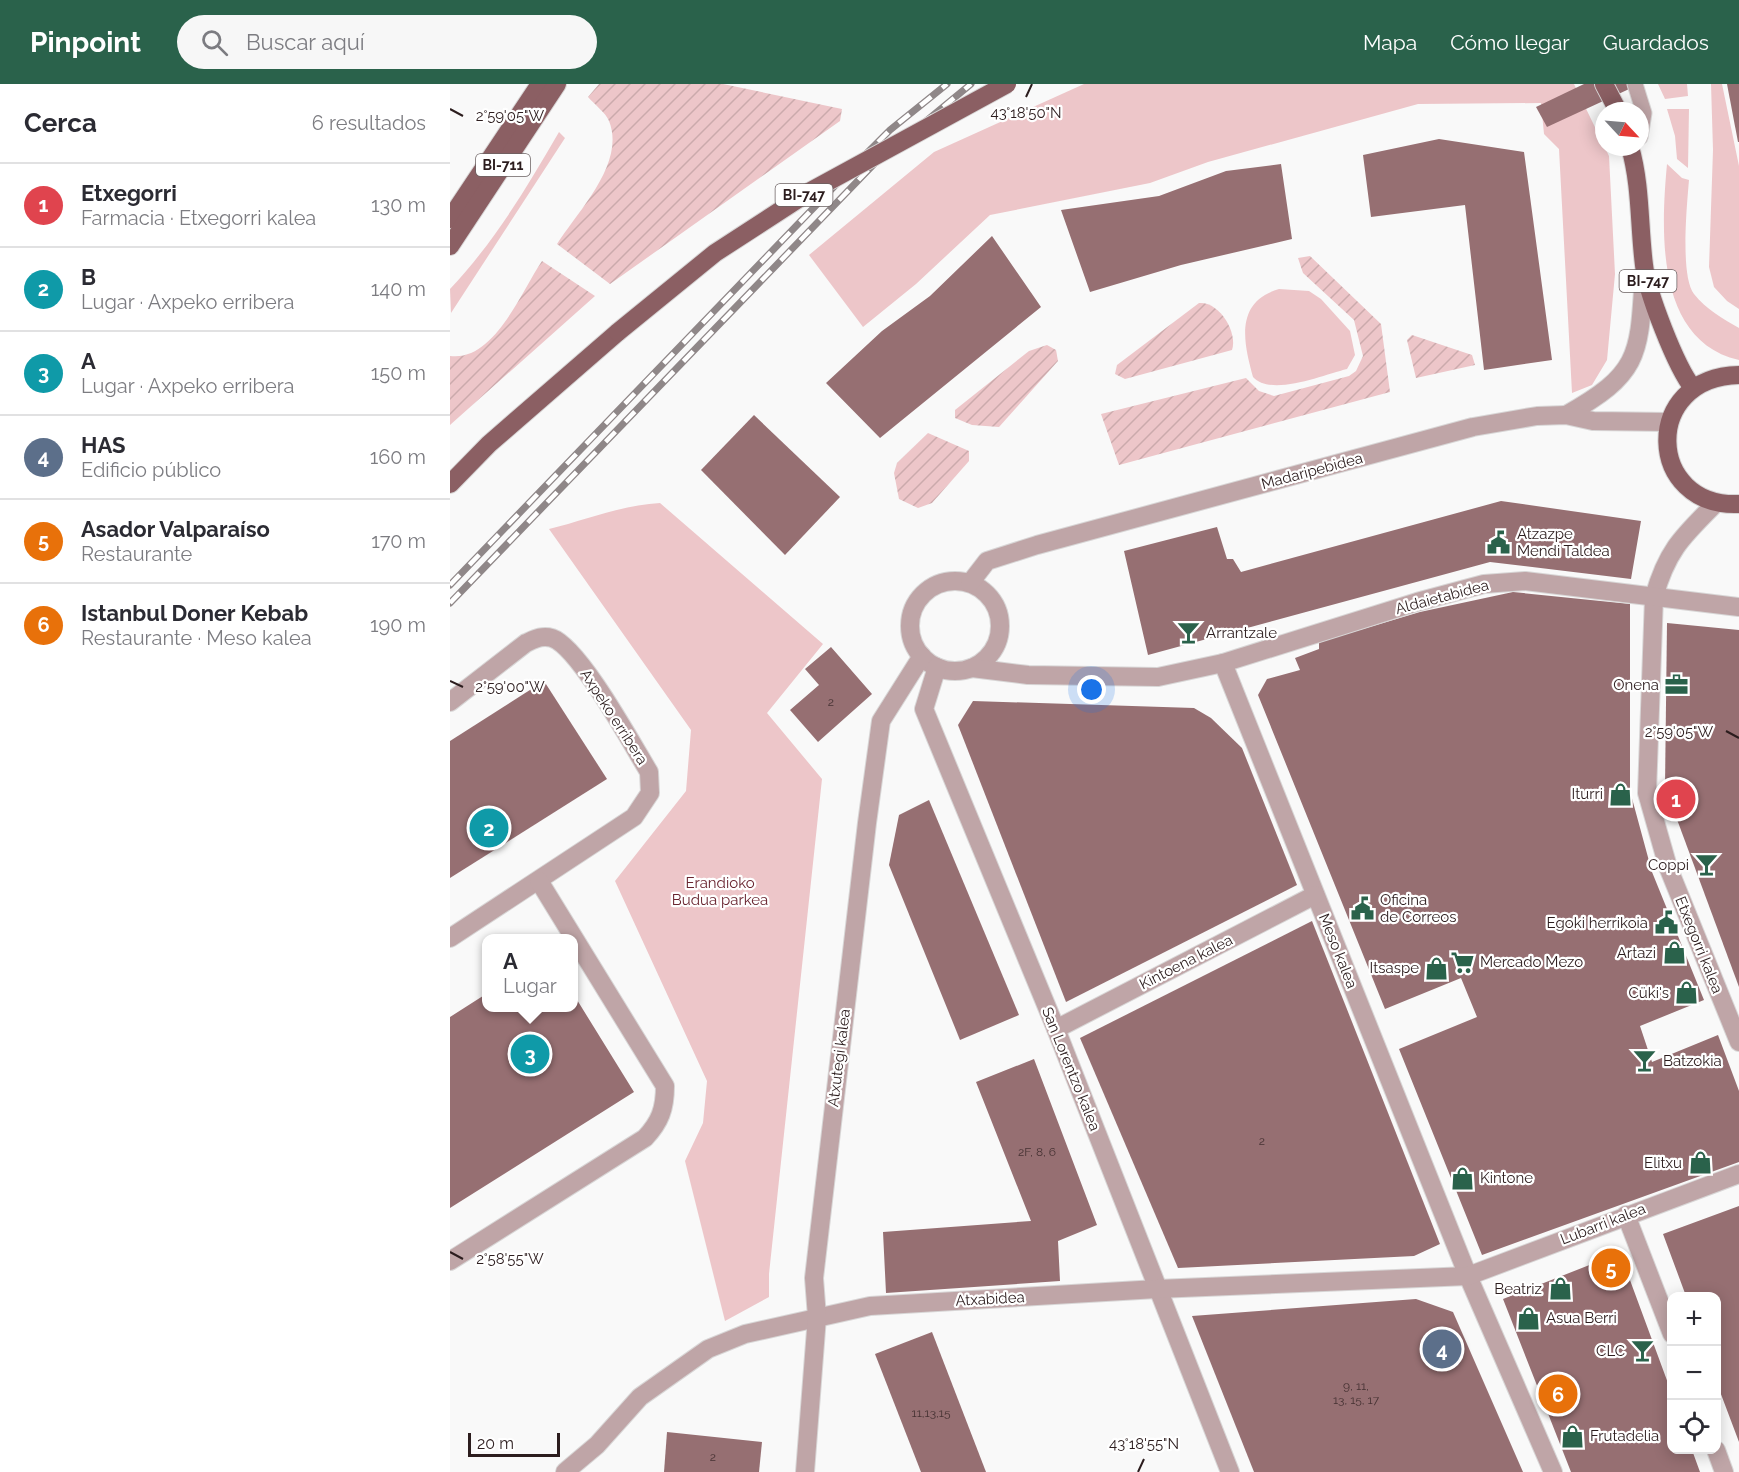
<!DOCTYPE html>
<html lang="es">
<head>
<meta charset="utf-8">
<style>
	body { margin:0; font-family:Raleway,sans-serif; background:#f7f7f7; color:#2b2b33 }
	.controls { position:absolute; right:18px; bottom:18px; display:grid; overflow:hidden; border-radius:12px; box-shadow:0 3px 15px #0003 }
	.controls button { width:54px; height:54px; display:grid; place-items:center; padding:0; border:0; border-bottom:2px solid #e1e1e2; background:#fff; color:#2b2b33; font:30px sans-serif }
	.compass { position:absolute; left:1145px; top:18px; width:54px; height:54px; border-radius:50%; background:#fff; box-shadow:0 3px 15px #0003; rotate:116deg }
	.scale { position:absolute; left:18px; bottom:15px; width:92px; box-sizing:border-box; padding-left:6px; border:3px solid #2c1d1e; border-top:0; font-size:16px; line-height:21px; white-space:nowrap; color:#2c1d1e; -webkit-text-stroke:4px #fff; paint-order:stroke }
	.you { position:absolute; left:642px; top:606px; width:21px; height:21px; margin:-15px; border:4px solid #fff; border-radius:50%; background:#1a73e8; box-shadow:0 0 0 9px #1a73e833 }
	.badge { display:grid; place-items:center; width:39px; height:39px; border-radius:50%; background:#2a624b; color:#fff; font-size:20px; font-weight:700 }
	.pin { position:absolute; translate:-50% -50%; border:3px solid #fff; box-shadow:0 2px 6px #0006 }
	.popup { position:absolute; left:32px; top:850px; width:96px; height:78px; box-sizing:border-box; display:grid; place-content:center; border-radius:12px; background:#fff; filter:drop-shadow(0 2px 4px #0005); font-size:20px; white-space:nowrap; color:#7c7c81 }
	.popup b { font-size:22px; color:#2b2b33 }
	.popup::after { content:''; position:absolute; left:50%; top:100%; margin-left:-12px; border:12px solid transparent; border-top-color:#fff }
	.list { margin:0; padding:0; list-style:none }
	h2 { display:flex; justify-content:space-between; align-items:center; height:78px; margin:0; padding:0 24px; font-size:26px }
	h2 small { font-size:20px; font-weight:400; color:#7c7c81 }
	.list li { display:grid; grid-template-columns:39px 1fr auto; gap:18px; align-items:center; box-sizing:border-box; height:84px; padding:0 24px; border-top:2px solid #e1e1e2 }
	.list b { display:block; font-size:22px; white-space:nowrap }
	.list p { margin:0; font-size:20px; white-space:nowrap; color:#7c7c81 }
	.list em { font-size:20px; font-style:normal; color:#7c7c81 }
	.icon { flex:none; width:33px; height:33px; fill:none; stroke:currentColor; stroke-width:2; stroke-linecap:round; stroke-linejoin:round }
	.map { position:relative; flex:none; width:1289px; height:1388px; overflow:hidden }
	header { display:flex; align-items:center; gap:36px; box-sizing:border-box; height:84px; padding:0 30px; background:#2a624b; color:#fff }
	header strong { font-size:28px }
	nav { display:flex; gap:33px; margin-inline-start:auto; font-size:21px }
	.search { width:420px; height:54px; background:#f7f7f7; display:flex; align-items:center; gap:15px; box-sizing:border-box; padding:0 21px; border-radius:33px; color:#7c7c81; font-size:22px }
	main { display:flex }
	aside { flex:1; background:#fff }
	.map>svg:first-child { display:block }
</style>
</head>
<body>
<header>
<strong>Pinpoint</strong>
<div class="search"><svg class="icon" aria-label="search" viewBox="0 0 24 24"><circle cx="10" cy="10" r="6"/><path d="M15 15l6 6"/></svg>Buscar aquí</div>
<nav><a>Mapa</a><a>Cómo llegar</a><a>Guardados</a></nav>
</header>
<main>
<aside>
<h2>Cerca<small>6 resultados</small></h2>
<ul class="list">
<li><span class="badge" style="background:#e0444e">1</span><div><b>Etxegorri</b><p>Farmacia · Etxegorri kalea</p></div><em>130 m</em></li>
<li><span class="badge" style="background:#0f9aa8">2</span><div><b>B</b><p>Lugar · Axpeko erribera</p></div><em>140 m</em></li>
<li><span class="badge" style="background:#0f9aa8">3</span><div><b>A</b><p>Lugar · Axpeko erribera</p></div><em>150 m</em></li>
<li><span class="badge" style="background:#5c6f8a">4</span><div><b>HAS</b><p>Edificio público</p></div><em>160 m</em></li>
<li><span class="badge" style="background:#e8710a">5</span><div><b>Asador Valparaíso</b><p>Restaurante</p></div><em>170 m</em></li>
<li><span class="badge" style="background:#e8710a">6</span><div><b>Istanbul Doner Kebab</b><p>Restaurante · Meso kalea</p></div><em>190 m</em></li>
</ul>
</aside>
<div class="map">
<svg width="1289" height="1388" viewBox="0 0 1289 1388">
	<defs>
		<pattern id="garden-furrows" width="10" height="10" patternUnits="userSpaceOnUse" patternTransform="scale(1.5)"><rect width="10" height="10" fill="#edc6c9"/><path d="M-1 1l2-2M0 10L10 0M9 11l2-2" fill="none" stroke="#cbaaac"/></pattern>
	</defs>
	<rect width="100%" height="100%" fill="#f9f9f9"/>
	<!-- green -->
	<g fill="#edc6c9">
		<polygon points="634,0 1124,0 1159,72 1165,190 1157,276 1142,301 1122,309 1109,65 1094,50 1091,19 968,20 758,78 700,99 540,131 466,200 413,243 359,171 484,68"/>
		<polygon points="1208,0 1237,0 1238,12 1215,15"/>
		<polygon points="1261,0 1272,0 1289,82 1289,225 1277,217 1264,203 1259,183 1263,66"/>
		<polygon points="1217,25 1239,25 1238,84 1227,75 1225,52"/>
		<path d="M109 48 115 54 1 229 0 205C45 157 76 105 109 48Z"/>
		<path d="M1217 80 1232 94 1239 96C1237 120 1230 192 1244 210 1256 225 1273 235 1289 244V276C1205 257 1211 146 1217 80Z"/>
		<path d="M829 205 859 207 871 215 900 247 905 271 897 285C873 291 821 313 803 293 793 257 785 218 829 205Z"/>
		<path d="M210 419 373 560 317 629 372 695 319 1190V1213L275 1237 235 1077 253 1039 257 997 165 797 236 707 241 646 99 445C136 436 172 421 210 419Z"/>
	</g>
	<!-- garden -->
	<g fill="url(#garden-furrows)">
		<path d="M149 0H273L392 25 390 37 160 200 107 160C128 127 176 79 159 37 156 29 144 20 138 13Z"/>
		<polygon points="860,172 931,240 940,308 669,381 651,330 796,294 809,307 824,312 899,292 906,287 913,272 904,236 853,189 848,174"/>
		<path d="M92 177 145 212 0 341V272C44 278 71 208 92 177Z"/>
		<path d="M749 219C769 217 788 248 782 266L675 295 665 290 667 281Z"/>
		<polygon points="962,251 1022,271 1025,281 966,294 957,256"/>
		<polygon points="597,261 606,266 608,277 549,343 522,341 505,334 505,326 579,267"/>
		<polygon points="478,349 519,367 519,377 482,419 468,424 449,415 444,389 447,379"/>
	</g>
	<!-- building -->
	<g fill="#966f72">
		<polygon points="1134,0 1190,0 1097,43 1086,23"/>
		<polygon points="1277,0 1289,0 1289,58 1288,58"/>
		<polygon points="989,55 1074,68 1102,276 1034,286 1015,121 921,133 913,71"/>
		<polygon points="831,80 842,155 731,181 640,208 611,126 709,112 776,87"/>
		<polygon points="542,152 591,223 430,354 376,299 432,247 480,212"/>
		<polygon points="304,331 390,413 335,471 251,386"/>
		<polygon points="1051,417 1191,437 1181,495 1040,478 698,571 674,467 767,443 777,475 783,475 791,488"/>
		<polygon points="1063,508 1180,520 1180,707 1202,788 1254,916 1190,942 1202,978 1268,951 1289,1007 1289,1078 1032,1171 949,965 1027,933 1011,894 935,925 808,611 817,595 850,586 845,574 869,565 869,558 970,528"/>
		<polygon points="1217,539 1289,546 1289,903 1215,703"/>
		<polygon points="381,563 422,610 368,658 340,626 369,601 355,585"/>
		<polygon points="94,597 157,695 0,794 0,657"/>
		<polygon points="523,617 744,624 761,634 792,664 847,801 616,918 508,641"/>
		<polygon points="479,716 569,931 510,956 439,781 449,731"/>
		<polygon points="862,837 990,1160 964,1172 728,1184 630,954"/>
		<polygon points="36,910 36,924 124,924 124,911 184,1008 0,1124 0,933"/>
		<polygon points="584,975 647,1141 608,1157 610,1197 436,1209 433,1148 581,1137 526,998"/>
		<polygon points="1289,1122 1289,1358 1266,1297 1266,1212 1236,1212 1213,1150"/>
		<polygon points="1170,1169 1222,1310 1222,1366 1242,1366 1250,1388 1121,1388 1053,1215"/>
		<polygon points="966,1215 1003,1228 1073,1388 804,1388 742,1232"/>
		<polygon points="482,1248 536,1388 471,1388 425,1270"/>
		<polygon points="217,1348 312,1358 309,1388 214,1388"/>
	</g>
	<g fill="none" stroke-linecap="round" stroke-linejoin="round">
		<defs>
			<polyline id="lane" points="1185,0 1194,29 1190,53"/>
			<g id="street">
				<path d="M1116 331C1191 289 1189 271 1194 190"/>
				<path d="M1266 419C1233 452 1217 466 1204 513L1197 709 1218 783 1289 958"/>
				<circle cx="505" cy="542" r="45"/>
				<polyline points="520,499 537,477 587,461 1023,343 1087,332 1116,331 1143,337 1219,338"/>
				<polyline points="773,579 1018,1192 1103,1388"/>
				<polyline points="487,583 474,625 606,945 780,1388"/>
				<polyline points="522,584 578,591 708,593 773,579 967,518 1034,500 1075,497 1289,523"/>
				<path d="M0 618 76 559C85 555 92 551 102 554 129 563 182 660 199 688L200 709 184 733 0 854"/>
				<polyline points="606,945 865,811"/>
				<polyline points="1176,1131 1222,1250"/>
				<path d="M0 1177 195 1054C210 1038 215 1025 215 1002L89 797"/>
				<polyline points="1266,1366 1274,1388"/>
				<polyline points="115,1388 147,1361 190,1313 258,1265 295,1250 420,1222 707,1205 1018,1192 1289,1090"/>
				<polyline points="355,1388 367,1233 364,1194 417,739 431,637 472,572"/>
			</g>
			<g id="primary">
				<polyline points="1154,0 1168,27"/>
				<path d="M1180 63C1191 101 1189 142 1194 181 1197 208 1226 283 1243 304"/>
				<polyline points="0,135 90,0"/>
				<polyline points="0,162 107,0"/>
				<path d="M1289 291C1191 293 1196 424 1289 420"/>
				<polyline points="0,400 39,360 168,248"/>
			</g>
		</defs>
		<!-- lane casing -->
		<use href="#lane" stroke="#d8d6d6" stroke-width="17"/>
		<!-- street casing -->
		<use href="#street" stroke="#d8d6d6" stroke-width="20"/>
		<!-- primary casing -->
		<use href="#primary" stroke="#d8d6d6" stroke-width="20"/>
		<!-- lane -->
		<use href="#lane" stroke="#bfa5a7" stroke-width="15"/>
		<!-- street -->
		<use href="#street" stroke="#bfa5a7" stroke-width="18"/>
		<!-- primary -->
		<use href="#primary" stroke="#8b5f63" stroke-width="18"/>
		<defs>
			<g id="rail">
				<polyline points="0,501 403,83 440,46 497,0"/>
				<polyline points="0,519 424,80 521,0"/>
			</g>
		</defs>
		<!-- rail casing -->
		<use href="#rail" stroke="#8f8788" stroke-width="7"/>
		<!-- rail -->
		<use href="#rail" stroke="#fff" stroke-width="4.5" stroke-dasharray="14" stroke-linecap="butt"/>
		<defs>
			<polyline id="primary-bridge" points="168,248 265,169 359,108 557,0"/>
		</defs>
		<!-- primary-bridge casing -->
		<use href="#primary-bridge" stroke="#d8d6d6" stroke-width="20" stroke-linecap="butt"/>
		<!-- primary-bridge -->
		<use href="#primary-bridge" stroke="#8b5f63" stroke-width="18"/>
	</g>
	<!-- ticks -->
	<path fill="none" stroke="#2c1d1e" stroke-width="2" d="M576 13 582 0M0 25 13 32M0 597 13 603M1276 647 1289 654M0 1168 13 1175M688 1388 694 1375"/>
	<!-- icons -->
	<defs>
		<symbol id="civic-bare" viewBox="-9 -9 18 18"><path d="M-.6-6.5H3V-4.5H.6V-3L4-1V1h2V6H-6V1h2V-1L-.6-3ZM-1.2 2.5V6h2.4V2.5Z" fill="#2a624b" stroke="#fff" stroke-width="2.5" paint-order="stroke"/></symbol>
		<symbol id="bar-bare" viewBox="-9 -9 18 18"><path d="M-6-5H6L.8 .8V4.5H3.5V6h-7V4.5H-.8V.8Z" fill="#2a624b" stroke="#fff" stroke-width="2.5" paint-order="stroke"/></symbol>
		<symbol id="office-bare" viewBox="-9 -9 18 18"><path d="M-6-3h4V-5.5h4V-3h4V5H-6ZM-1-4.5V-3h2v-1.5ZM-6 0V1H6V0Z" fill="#2a624b" stroke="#fff" stroke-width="2.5" paint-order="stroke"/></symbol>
		<symbol id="shop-bare" viewBox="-9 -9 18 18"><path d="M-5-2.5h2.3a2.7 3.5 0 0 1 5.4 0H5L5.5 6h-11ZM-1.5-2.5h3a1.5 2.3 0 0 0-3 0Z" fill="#2a624b" stroke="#fff" stroke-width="2.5" paint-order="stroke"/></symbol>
		<symbol id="supermarket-bare" viewBox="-9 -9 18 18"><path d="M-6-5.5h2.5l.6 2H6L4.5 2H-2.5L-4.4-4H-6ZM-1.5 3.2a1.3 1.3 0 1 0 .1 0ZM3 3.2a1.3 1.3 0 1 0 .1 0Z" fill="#2a624b" stroke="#fff" stroke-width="2.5" paint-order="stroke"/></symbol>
	</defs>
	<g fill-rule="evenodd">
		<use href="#civic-bare" x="1032" y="442" width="33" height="33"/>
		<use href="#bar-bare" x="722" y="532" width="33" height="33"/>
		<use href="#office-bare" x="1210" y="584" width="33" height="33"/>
		<use href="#shop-bare" x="1154" y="694" width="33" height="33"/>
		<use href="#bar-bare" x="1240" y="764" width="33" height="33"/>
		<use href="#civic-bare" x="896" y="808" width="33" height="33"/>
		<use href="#civic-bare" x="1200" y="822" width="33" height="33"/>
		<use href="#shop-bare" x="1208" y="852" width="33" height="33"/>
		<use href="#supermarket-bare" x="996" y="862" width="33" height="33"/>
		<use href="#shop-bare" x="970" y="868" width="33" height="33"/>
		<use href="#shop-bare" x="1220" y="892" width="33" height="33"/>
		<use href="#bar-bare" x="1178" y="960" width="33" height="33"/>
		<use href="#shop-bare" x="1234" y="1062" width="33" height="33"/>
		<use href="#shop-bare" x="996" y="1078" width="33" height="33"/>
		<use href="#shop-bare" x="1094" y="1188" width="33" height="33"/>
		<use href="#shop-bare" x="1062" y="1218" width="33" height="33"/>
		<use href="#bar-bare" x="1176" y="1250" width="33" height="33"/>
		<use href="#shop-bare" x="1106" y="1336" width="33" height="33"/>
	</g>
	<g text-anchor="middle" stroke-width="4.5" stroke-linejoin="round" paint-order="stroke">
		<!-- number labels -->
		<g font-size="12" fill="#463233">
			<text x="381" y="622">2</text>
			<text x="812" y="1061">2</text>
			<text x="587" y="1072">2F, 8, 6</text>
			<text x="906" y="1306">9, 11,<tspan x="906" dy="14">13, 15, 17</tspan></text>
			<text x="481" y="1333">11,13,15</text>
			<text x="263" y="1377">2</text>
		</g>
		<!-- shield labels -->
		<g fill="#fff" stroke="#6b6162" stroke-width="1.5">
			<rect x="26" y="70" width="54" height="22" rx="4.5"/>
			<rect x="325.5" y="100" width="57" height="22" rx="4.5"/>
			<rect x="1169.5" y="186" width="57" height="22" rx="4.5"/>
		</g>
		<g font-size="14" font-weight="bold" fill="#2c1d1e">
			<text x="53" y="86">BI-711</text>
			<text x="354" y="116">BI-747</text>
			<text x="1198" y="202">BI-747</text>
		</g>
		<!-- street labels -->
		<g font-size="15" fill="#2c1d1e" stroke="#fff">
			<text transform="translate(862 387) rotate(-15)" y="5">Madaripebidea</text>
			<text transform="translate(992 513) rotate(-15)" y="5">Aldaietabidea</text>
			<text transform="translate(164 633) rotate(57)" y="5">Axpeko erribera</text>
			<text transform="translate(1249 861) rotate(68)" y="5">Etxegorri kalea</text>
			<text transform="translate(888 867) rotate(68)" y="5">Meso kalea</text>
			<text transform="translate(736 878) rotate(-27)" y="5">Kintoena kalea</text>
			<text transform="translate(389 974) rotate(-83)" y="5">Atxutegi kalea</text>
			<text transform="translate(621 985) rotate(68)" y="5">San Lorentzo kalea</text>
			<text transform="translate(1153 1140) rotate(-21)" y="5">Lubarri kalea</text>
			<text transform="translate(540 1215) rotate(-3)" y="5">Atxabidea</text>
		</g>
		<!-- poi labels -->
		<g font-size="15" fill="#2c1d1e" stroke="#fff" text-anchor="end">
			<text x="1067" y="455" text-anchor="start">Atzazpe<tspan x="1067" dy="17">Mendi Taldea</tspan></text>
			<text x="756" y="554" text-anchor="start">Arrantzale</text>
			<text x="1209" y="606">Onena</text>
			<text x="1153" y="715">Iturri</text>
			<text x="1239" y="786">Coppi</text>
			<text x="930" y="821" text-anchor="start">Oficina<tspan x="930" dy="17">de Correos</tspan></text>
			<text x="1198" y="844">Egoki herrikoia</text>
			<text x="1206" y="874">Artazi</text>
			<text x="1030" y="883" text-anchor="start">Mercado Mezo</text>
			<text x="969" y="889">Itsaspe</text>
			<text x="1219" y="914">Cüki's</text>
			<text x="1213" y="982" text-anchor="start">Batzokia</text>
			<text x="1232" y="1084">Elitxu</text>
			<text x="1030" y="1099" text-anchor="start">Kintone</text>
			<text x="1092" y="1210">Beatriz</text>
			<text x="1096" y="1239" text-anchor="start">Asua Berri</text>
			<text x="1175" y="1272">CLC</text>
			<text x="1140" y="1357" text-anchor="start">Frutadelia</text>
		</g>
		<!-- park labels -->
		<g font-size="15" fill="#692530" stroke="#fff">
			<text x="270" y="804">Erandioko<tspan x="270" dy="17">Budua parkea</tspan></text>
		</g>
	</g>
	<g font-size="15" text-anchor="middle" fill="#2c1d1e" stroke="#fff" stroke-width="4.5" stroke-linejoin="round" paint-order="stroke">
		<text x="576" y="34">43°18'50"N</text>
		<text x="60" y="37">2°59'05"W</text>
		<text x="60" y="608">2°59'00"W</text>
		<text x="1229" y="653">2°59'05"W</text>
		<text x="60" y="1180">2°58'55"W</text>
		<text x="694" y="1365">43°18'55"N</text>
	</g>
</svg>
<div class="controls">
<button>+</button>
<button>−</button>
<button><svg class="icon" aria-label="locate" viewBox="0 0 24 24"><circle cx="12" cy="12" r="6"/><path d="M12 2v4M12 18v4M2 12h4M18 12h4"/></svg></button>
</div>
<svg class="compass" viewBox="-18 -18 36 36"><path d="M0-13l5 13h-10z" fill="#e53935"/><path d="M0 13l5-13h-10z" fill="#7c7c81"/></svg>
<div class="scale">20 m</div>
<div class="you"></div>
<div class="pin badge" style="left:1226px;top:715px;background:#e0444e">1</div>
<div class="pin badge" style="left:39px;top:744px;background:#0f9aa8">2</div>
<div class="pin badge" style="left:80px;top:970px;background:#0f9aa8">3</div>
<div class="popup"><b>A</b>Lugar</div>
<div class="pin badge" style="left:992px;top:1265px;background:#5c6f8a">4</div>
<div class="pin badge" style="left:1161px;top:1184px;background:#e8710a">5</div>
<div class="pin badge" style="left:1108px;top:1310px;background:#e8710a">6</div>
</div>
</main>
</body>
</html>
